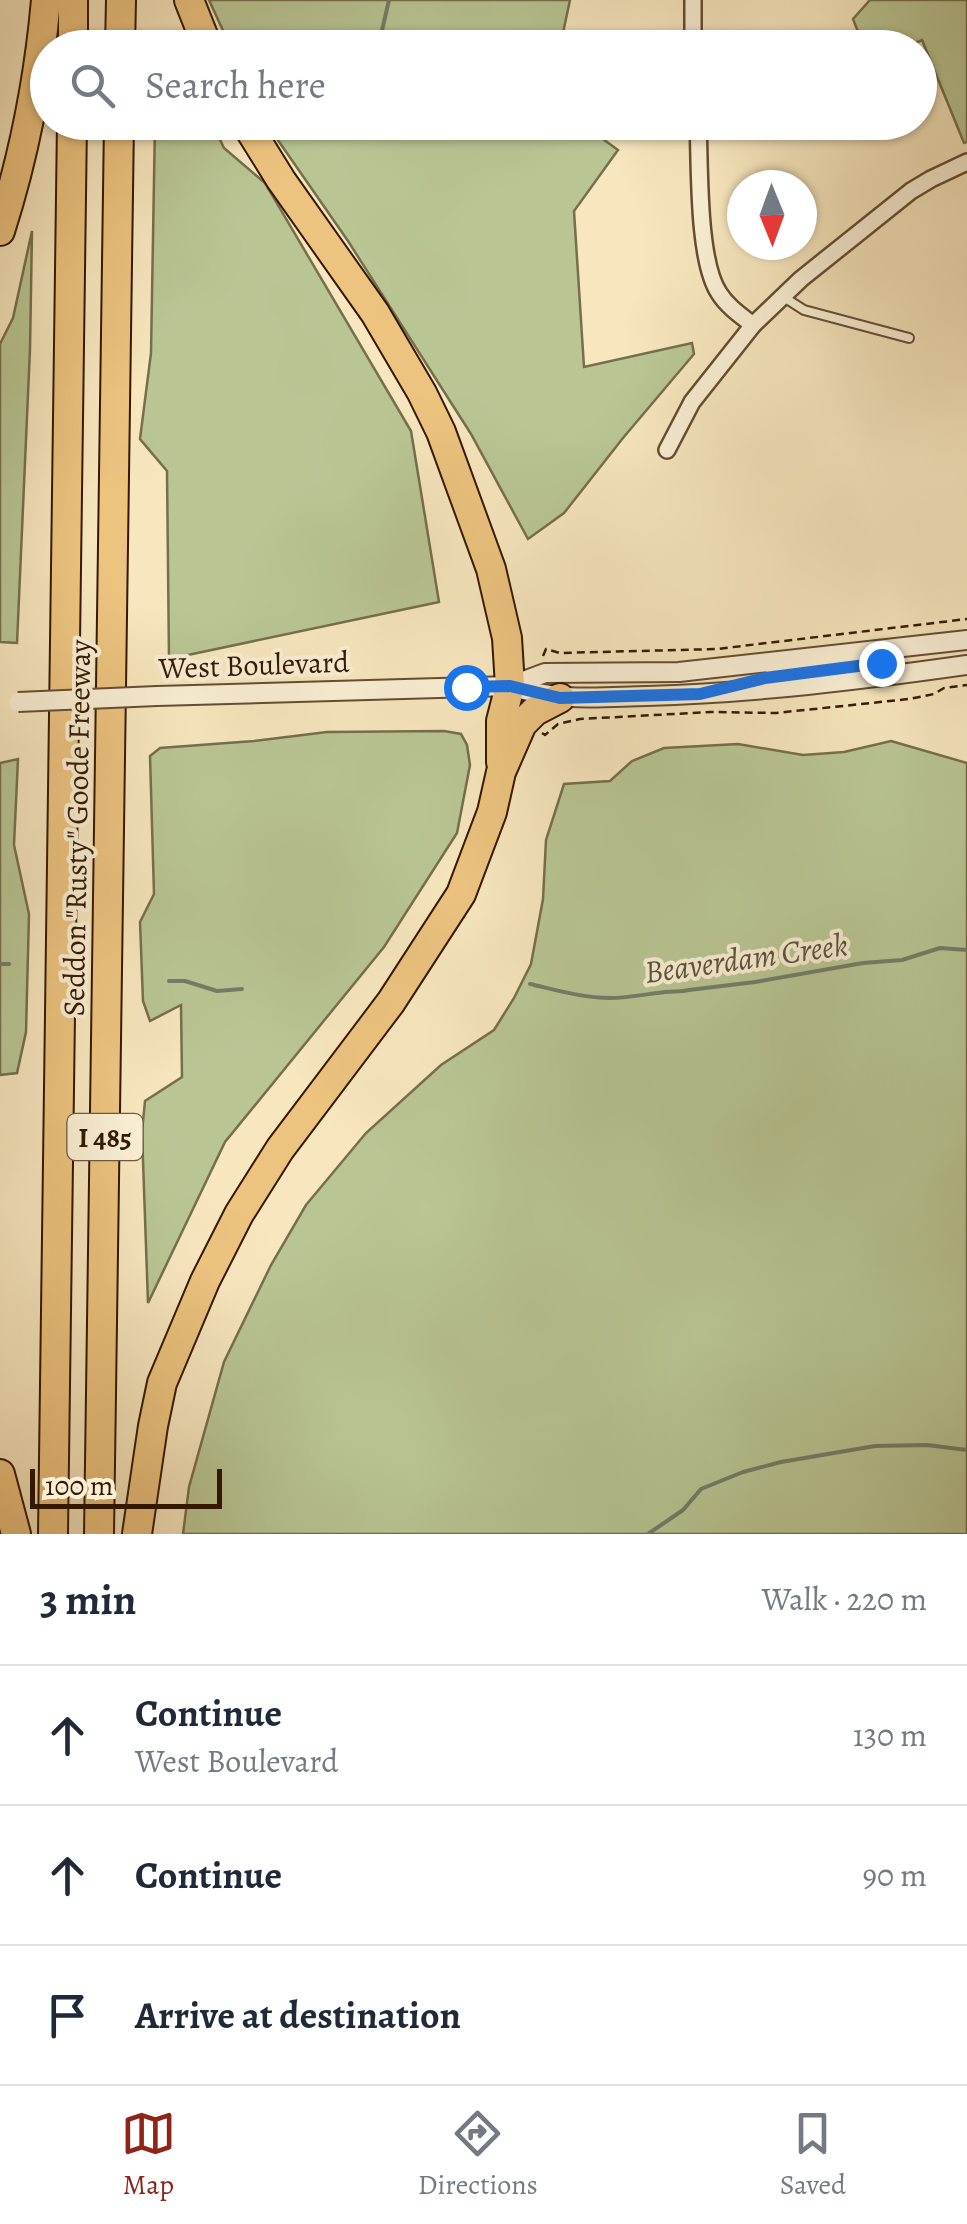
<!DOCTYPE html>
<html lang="en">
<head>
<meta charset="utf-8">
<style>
	body { margin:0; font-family:Alegreya,serif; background:#f2f2f3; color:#1f2937 }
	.compass { position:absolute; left:727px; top:170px; width:90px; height:90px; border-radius:50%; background:#fff; box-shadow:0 2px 8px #0004; rotate:179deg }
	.scale { position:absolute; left:30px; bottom:25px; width:192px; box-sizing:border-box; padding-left:10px; border:5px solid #341800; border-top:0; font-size:28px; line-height:35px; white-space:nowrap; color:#341800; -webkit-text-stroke:8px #faefd5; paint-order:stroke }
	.stop { position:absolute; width:30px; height:30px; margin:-22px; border:8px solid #1a73e8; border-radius:50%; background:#fff }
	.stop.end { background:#1a73e8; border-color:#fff; box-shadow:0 2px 10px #0008 }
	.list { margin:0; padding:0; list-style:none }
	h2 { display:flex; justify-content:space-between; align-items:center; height:130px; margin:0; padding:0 40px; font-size:42px }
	h2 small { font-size:32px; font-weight:400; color:#747a83 }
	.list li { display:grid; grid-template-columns:65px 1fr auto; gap:30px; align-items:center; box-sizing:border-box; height:140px; padding:0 40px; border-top:2px solid #e0e1e3 }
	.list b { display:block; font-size:38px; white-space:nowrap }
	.list p { margin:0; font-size:32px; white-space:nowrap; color:#747a83 }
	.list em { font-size:32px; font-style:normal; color:#747a83 }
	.icon { flex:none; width:55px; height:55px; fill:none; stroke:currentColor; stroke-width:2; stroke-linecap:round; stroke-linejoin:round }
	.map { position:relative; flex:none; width:967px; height:1534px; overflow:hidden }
	.search { position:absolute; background:#fff; box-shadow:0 2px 8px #0004; left:30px; right:30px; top:30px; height:110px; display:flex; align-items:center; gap:25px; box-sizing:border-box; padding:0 35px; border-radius:55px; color:#747a83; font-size:38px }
	.sheet { height:550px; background:#fff }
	nav { display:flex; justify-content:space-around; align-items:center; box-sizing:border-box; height:140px; border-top:2px solid #e0e1e3; background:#fff; font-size:28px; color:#747a83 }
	nav a { display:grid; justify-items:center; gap:5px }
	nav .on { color:#8f2418 }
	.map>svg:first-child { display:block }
</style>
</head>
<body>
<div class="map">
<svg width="967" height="1534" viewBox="0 0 967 1534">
	<rect width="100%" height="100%" fill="#f7e6be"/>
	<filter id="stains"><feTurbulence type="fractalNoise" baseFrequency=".002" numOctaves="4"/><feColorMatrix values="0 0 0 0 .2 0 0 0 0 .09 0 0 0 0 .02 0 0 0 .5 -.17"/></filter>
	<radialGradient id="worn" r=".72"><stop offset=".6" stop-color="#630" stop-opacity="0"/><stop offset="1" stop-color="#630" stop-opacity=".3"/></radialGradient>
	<!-- green -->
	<g fill="#b9c694" stroke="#766f4a" stroke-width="2.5">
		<polygon points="209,0 570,0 560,47 231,48"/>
		<polygon points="870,0 967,0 967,142 964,143 922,40 907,47 864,47 853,19"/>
		<polygon points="155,123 212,123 224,148 265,183 411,431 439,602 169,659 167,471 140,439 151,353"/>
		<polygon points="266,123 581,123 618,150 574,211 584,367 692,343 694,354 623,438 564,513 528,539 471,434 348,241"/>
		<polygon points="32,231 30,349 17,643 0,642 0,344 13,318"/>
		<polygon points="444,731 461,734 467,745 470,765 457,833 384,947 225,1142 148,1303 142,1132 145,1101 182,1077 181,1005 150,1021 143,1001 140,922 154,894 150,756 160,748 254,741 327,732"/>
		<polygon points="891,741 967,763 967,1534 183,1534 189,1487 224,1362 271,1265 306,1205 366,1133 441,1065 494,1030 514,998 531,964 543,899 546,840 564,784 610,781 632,761 664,748 738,744 803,755 844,752"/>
		<polygon points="18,759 14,845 29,914 26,1032 17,1073 0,1075 0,763"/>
	</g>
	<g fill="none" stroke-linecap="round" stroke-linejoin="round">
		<!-- stream -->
		<g stroke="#737d6a" stroke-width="4">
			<polyline points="378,48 389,0"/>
			<polyline points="0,964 9,964"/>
			<polyline points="169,981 185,981 217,991 242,989"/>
			<path d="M530 984C556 990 583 998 610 998 628 998 647 994 665 992 674 991 680 992 689 990L755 982 863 963 902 960 940 948 967 950"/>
			<polyline points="648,1534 683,1510 701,1489 743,1472 781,1462 875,1446 927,1445 967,1450"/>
		</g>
		<defs>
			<polyline id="service" points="782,296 804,310 909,338"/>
			<g id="minor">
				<polyline points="693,48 693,0"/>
				<path d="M698 122C700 164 697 260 719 293 727 306 740 315 753 325"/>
				<polyline points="667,450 692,402 753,325 801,279 911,191 931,179 967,162"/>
			</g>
			<g id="tertiary">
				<polyline points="773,677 869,666 888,658 893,649"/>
				<path d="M511 686C558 702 598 697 647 696 754 693 861 680 967 665"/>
				<polyline points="157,696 510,686 545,673 679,672 967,640"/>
			</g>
			<g id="motorway">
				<polyline points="189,0 208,48"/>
				<polyline points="73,48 73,0"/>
				<polyline points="120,48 121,0"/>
				<polyline points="245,122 281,180 375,313 422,393 441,432 491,569 507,638 510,686 501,721 501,762"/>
				<path d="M0 231C24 156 39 79 46 0"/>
				<polyline points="0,1474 16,1534"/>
				<polyline points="53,1534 72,122"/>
				<polyline points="99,1534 119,122"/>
				<polyline points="137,1534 153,1426 162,1383 205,1281 239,1214 280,1149 391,1002 461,894 492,812 501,772 522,724 535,711 560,698"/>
			</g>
		</defs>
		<!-- service casing -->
		<use href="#service" stroke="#654c30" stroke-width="12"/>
		<!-- minor casing -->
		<use href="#minor" stroke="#654c30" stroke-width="20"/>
		<!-- tertiary casing -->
		<use href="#tertiary" stroke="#654c30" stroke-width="22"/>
		<!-- motorway casing -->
		<use href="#motorway" stroke="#341800" stroke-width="32"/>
		<!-- path -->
		<g stroke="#341800" stroke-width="2.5" stroke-dasharray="8 5" stroke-linecap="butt">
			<polyline points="543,656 546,649 560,653 717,649 967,619"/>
			<polyline points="542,733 545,735 558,724 580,719 711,712 776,713 909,699 934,694 944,688 967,685"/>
		</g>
		<!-- service -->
		<use href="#service" stroke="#faefd5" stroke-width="8"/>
		<!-- minor -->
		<use href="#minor" stroke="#faefd5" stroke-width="15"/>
		<!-- tertiary -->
		<use href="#tertiary" stroke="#faefd5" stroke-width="18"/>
		<!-- motorway -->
		<use href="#motorway" stroke="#ecc37f" stroke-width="28"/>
		<defs>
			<polyline id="tertiary-bridge" points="18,702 157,696"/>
		</defs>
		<!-- tertiary-bridge casing -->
		<use href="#tertiary-bridge" stroke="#654c30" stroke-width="22" stroke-linecap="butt"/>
		<!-- tertiary-bridge -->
		<use href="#tertiary-bridge" stroke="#faefd5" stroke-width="18"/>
	</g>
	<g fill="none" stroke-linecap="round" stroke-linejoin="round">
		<!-- route -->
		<polyline stroke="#1a73e8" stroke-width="12" points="466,687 510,686 560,698 700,694 765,678 881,663"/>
	</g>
	<g text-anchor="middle" stroke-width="8" stroke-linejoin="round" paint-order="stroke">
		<!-- shield labels -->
		<rect fill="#faefd5" stroke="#6f5840" stroke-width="2.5" x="67.5" y="1114" width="75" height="46" rx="8"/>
		<g font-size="28" font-weight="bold" fill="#341800">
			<text x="105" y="1147">I 485</text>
		</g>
		<!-- street labels -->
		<g font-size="30" fill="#341800" stroke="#faefd5">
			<text transform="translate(254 665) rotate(-2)" y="10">West Boulevard</text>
			<text transform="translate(77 828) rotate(-89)" y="10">Seddon "Rusty" Goode Freeway</text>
		</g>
		<!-- water labels -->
		<g font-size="32" font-style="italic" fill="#59533e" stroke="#faefd5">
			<text transform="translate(746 958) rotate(-8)" y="11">Beaverdam Creek</text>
		</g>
	</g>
	<rect width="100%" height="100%" filter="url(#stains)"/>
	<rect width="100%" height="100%" fill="url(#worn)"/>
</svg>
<svg class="compass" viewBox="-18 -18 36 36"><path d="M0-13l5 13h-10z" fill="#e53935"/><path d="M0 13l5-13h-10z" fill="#747a83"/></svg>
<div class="scale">100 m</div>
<div class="stop" style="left:466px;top:687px"></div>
<div class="stop end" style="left:881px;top:663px"></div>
<div class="search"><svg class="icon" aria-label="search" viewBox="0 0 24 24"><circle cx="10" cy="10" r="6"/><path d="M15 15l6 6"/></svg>Search here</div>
</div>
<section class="sheet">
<h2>3 min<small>Walk · 220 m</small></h2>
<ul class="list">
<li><svg class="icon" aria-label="ahead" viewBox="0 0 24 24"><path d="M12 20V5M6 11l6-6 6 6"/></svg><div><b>Continue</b><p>West Boulevard</p></div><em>130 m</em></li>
<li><svg class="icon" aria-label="ahead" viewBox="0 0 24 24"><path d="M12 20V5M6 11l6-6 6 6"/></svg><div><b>Continue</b></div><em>90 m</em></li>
<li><svg class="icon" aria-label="arrive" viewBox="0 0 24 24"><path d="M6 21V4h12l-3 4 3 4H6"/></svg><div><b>Arrive at destination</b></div></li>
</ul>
</section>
<nav>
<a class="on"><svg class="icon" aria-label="map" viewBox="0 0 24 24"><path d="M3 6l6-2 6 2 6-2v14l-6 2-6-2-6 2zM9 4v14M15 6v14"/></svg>Map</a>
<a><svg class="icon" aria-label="directions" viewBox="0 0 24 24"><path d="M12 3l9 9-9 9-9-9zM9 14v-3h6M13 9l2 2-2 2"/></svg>Directions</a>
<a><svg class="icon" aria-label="saved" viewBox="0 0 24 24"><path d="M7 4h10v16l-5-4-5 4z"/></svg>Saved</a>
</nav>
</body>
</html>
